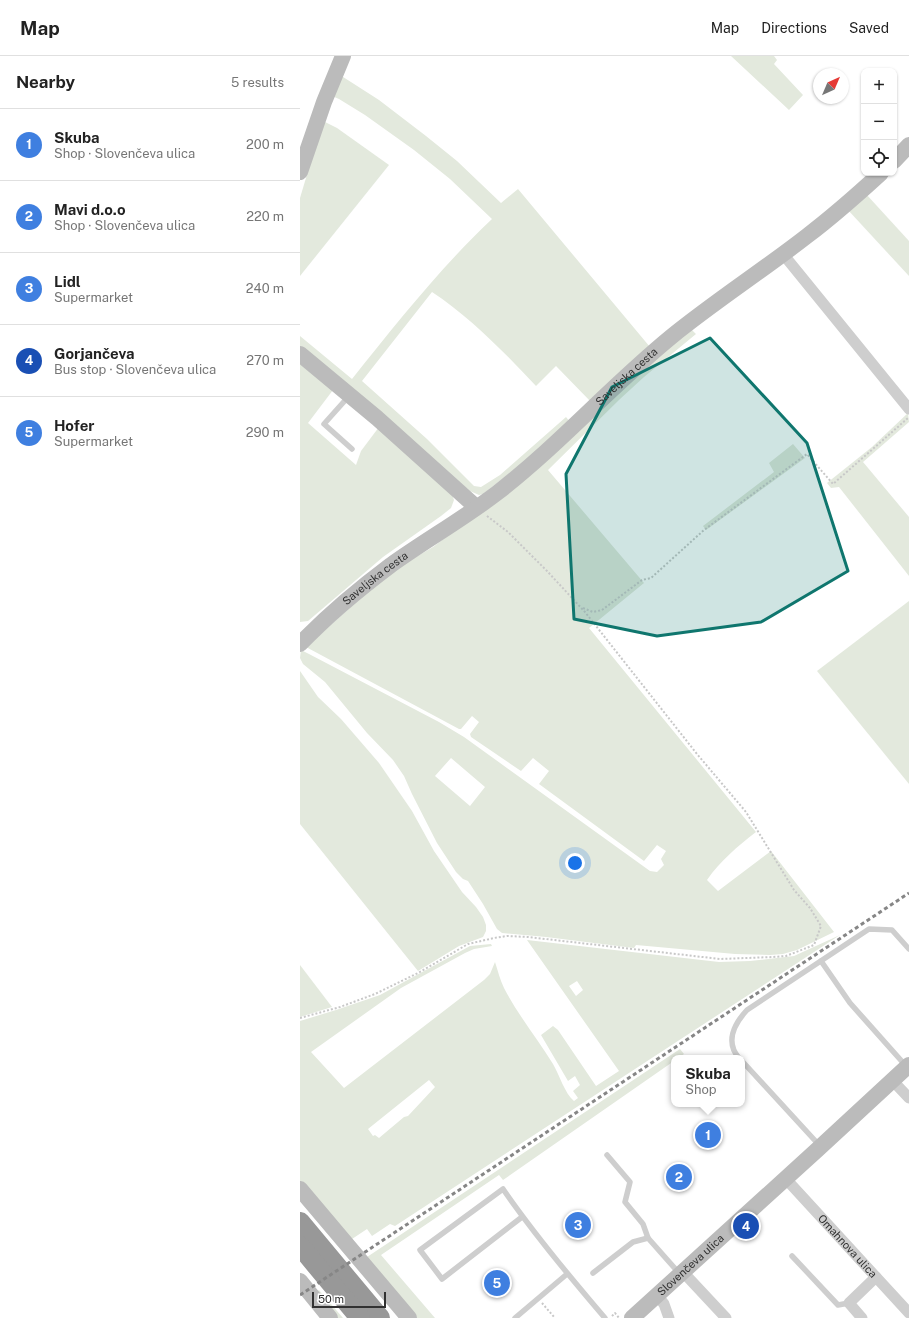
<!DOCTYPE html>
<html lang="en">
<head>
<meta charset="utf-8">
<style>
	body { margin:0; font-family:"Public Sans",sans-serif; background:#f6f6f6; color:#222 }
	.controls { position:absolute; right:12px; top:12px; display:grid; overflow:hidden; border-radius:8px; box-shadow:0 1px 3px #0004 }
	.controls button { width:36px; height:36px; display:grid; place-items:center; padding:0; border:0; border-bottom:1px solid #e0e0e0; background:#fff; color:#222; font:20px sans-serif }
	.compass { position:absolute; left:513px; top:12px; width:36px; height:36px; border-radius:50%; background:#fff; box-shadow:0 1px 3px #0004; rotate:44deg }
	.scale { position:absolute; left:12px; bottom:10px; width:74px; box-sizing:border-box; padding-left:4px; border:2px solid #313131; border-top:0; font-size:11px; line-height:14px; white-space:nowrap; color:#313131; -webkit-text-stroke:3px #fff; paint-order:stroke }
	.you { position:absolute; left:275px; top:807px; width:14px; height:14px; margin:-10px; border:3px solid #fff; border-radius:50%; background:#1a73e8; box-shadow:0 0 0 6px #1a73e833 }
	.badge { display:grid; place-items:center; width:26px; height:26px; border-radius:50%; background:#d74344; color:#fff; font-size:13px; font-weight:700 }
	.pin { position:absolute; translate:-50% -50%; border:2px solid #fff; box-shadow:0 1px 4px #0006 }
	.popup { position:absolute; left:371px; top:999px; width:74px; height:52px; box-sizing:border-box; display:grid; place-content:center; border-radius:8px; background:#fff; filter:drop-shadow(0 1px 3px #0005); font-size:13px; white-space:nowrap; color:#767676 }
	.popup b { font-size:15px; color:#222 }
	.popup::after { content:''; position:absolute; left:50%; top:100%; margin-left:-8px; border:8px solid transparent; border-top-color:#fff }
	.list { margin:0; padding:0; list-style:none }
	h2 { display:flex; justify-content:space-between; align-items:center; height:52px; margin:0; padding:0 16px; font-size:17px }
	h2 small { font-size:13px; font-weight:400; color:#767676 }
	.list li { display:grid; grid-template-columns:26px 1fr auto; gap:12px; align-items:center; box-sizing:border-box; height:72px; padding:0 16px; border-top:1px solid #e0e0e0 }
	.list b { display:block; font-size:15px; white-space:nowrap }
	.list p { margin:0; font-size:13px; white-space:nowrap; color:#767676 }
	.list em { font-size:13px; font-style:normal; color:#767676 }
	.icon { flex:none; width:22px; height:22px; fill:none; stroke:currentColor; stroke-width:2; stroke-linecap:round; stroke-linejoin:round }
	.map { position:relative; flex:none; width:609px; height:1262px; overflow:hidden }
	header { display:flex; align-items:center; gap:24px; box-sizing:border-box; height:56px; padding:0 20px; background:#fff; border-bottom:1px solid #e0e0e0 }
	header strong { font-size:19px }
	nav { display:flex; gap:22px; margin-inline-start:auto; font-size:14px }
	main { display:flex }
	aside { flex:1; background:#fff }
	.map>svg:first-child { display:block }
</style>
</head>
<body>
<header>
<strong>Map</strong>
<nav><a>Map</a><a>Directions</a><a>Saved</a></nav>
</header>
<main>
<aside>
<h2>Nearby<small>5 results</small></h2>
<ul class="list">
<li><span class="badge" style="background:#3f7fe0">1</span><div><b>Skuba</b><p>Shop · Slovenčeva ulica</p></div><em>200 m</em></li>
<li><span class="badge" style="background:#3f7fe0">2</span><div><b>Mavi d.o.o</b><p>Shop · Slovenčeva ulica</p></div><em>220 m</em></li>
<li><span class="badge" style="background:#3f7fe0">3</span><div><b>Lidl</b><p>Supermarket</p></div><em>240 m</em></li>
<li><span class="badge" style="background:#1a4fb4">4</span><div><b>Gorjančeva</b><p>Bus stop · Slovenčeva ulica</p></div><em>270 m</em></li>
<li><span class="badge" style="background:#3f7fe0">5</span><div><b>Hofer</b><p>Supermarket</p></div><em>290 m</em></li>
</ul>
</aside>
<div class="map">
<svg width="609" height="1262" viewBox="0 0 609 1262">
	<rect width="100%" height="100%" fill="#fff"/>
	<!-- green -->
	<g fill="#e3e9dd" fill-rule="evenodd">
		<polygon points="431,0 474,0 477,4 474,8 503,39 489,54"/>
		<path d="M40 19 79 44 126 80 157 105 201 147 218 133 350 291 291 346 256 310 236 330C205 297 170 261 132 236L62 325 127 383 174 430 181 431 200 419 266 361 270 366 239 394 183 438 179 439 170 435 0 291V280L52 323C96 268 140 212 192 163L150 123 114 94 65 59 39 43 32 40Z"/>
		<polygon points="23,65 37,72 89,109 0,220 0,142"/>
		<polygon points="566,138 609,185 609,220 548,154"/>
		<path d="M391 273 396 278 344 321 320 343 248 414 344 527 289 572 456 776C438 790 420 805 407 824L418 835 471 795 534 876 497 894 483 898 470 899 435 898 336 889 334 892 246 881 202 877 197 873 183 848 168 825 163 823 156 816 137 787 112 738 104 720 93 704 67 677 25 626 3 608 0 602 1 594 9 598 139 666 164 681 350 815 357 816 364 809 361 803 366 795 357 789 344 805 239 728 249 715 233 702 221 715 171 681 170 678 179 666 172 660 161 673H159L6 591 89 517 133 491 158 472 314 340ZM151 702 185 731 170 750 135 720Z"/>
		<polygon points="0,308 33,334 8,367 56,409 61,395 79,371 151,436 154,444 151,452 141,460 83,501 8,565 0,566"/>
		<polygon points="608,357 609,366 563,406 609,461 609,520 539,431 531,432 527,427 572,391"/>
		<polygon points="493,388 505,402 406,474 403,470 474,416 469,407"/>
		<polygon points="609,545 609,728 517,615"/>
		<polygon points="0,615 18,641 41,663 79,707 112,755 134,795 162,836 176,851 183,861 186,869 186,875 183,881 159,890 118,915 0,768"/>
		<path d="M540 879 95 1170 90 1168 72 1180 67 1173 49 1185 0 1127V965L36 954 80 939 170 890 191 888 192 890 174 893 165 897 101 932 11 996 44 1032 184 924 190 918 195 906C198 915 200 924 204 932 218 959 237 982 253 1008 259 1018 265 1038 274 1045L278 1042 273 1035 280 1029 275 1020 268 1025 241 979 253 970 258 974 296 1030 319 1015 227 884 419 906 450 905 494 900ZM277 925 283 934 276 940 269 930ZM129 1024 135 1031 108 1060 104 1061 79 1082 75 1079 73 1080 68 1073Z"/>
		<polygon points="0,909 32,951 0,961"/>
		<polygon points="380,993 384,998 378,1002 374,1002 374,1005 203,1124 199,1119 81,1199 135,1262 114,1262 64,1203"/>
		<polygon points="19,1234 43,1262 36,1262 16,1236"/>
	</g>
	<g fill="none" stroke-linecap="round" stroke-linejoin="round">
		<!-- path -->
		<g stroke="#c8c8c8" stroke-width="2" stroke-dasharray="2 2" stroke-linecap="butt">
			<polyline points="283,552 293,556 302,554 342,524 351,522 404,474 507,398 533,428 608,362"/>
			<polyline points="0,962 40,951 75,938 118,917 168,888 194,882 207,880 228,881 420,903 473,901 486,900 514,889 521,870 510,852 494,834 446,756 397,698 285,556 247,515 208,476 187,460"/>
			<polyline points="242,1247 255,1262"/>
			<polyline points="312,1260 315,1257 319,1262"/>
		</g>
		<!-- lane -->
		<g stroke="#cecece" stroke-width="5.5">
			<polyline points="49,340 24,368 52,393"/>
			<polyline points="521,905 550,947 606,1010"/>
			<path d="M439 1002C425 986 434 968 447 954L569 873 592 874 609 893"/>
			<polyline points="442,1005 520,1090"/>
			<polyline points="307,1099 330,1126 325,1146 343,1168 348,1182 379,1217"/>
			<path d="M222 1161 142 1223 120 1194 203 1133C234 1178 269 1220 305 1262"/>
			<polyline points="492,1200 538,1249 549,1247"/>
			<polyline points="293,1217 333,1186 348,1182"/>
			<polyline points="215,1262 267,1218"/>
		</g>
		<!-- street -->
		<g stroke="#cecece" stroke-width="11">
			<polyline points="483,198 609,353"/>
			<polyline points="592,1024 609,1042"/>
			<path id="s1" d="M486 1123 609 1257"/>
			<polyline points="383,1216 426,1262"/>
			<polyline points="357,1239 364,1248 369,1262"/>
			<polyline points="562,1262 549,1247 576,1221"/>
		</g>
		<!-- secondary -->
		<g stroke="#bbb" stroke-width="16">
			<polyline points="594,105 609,89"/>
			<polyline points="0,116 24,46 43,0"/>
			<polyline points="0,298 77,362 176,451"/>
			<path id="s2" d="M0 588C28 559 59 533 91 509 126 484 163 463 197 437 259 389 310 331 371 281 414 246 462 215 507 180 532 161 557 139 581 117"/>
			<polyline points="0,1133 109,1262"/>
			<polyline points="0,1225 30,1262"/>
			<path id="s3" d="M332 1262 517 1094 609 1009"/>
		</g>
		<!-- highway -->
		<g stroke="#989898" stroke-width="20">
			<polyline points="0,1166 80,1262"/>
			<polyline points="0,1190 60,1262"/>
		</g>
		<!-- rail -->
		<polyline stroke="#868686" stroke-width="3" stroke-dasharray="4 3" stroke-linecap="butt" points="0,1239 609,837"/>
	</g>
	<!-- marked area -->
	<path fill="#0f766e" fill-opacity="0.2" stroke="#0f766e" stroke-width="3" stroke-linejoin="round" d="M410 282 507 387 548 515 461 566 357 580 274 563 266 418 312 331Z"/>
	<g text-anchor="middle" stroke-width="4" stroke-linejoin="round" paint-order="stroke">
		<!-- street labels -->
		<g font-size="11" fill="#313131" stroke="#fff">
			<text dy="4" stroke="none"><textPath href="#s2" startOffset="423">Saveljska cesta</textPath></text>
			<text dy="4" stroke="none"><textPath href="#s2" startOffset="100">Saveljska cesta</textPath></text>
			<text dy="4" stroke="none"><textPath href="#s1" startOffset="91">Omahnova ulica</textPath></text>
			<text dy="4" stroke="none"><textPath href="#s3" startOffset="79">Slovenčeva ulica</textPath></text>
		</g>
	</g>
</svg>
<div class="controls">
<button>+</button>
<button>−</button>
<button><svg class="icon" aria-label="locate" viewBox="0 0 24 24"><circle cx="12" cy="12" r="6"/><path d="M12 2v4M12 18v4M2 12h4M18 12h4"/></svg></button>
</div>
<svg class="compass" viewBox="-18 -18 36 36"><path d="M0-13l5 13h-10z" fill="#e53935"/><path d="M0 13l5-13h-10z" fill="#767676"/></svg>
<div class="scale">50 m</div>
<div class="you"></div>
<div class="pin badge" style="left:408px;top:1079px;background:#3f7fe0">1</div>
<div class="popup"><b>Skuba</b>Shop</div>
<div class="pin badge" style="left:379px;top:1121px;background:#3f7fe0">2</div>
<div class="pin badge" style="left:278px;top:1169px;background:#3f7fe0">3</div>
<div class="pin badge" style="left:446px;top:1170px;background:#1a4fb4">4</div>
<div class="pin badge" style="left:197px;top:1227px;background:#3f7fe0">5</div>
</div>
</main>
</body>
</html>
